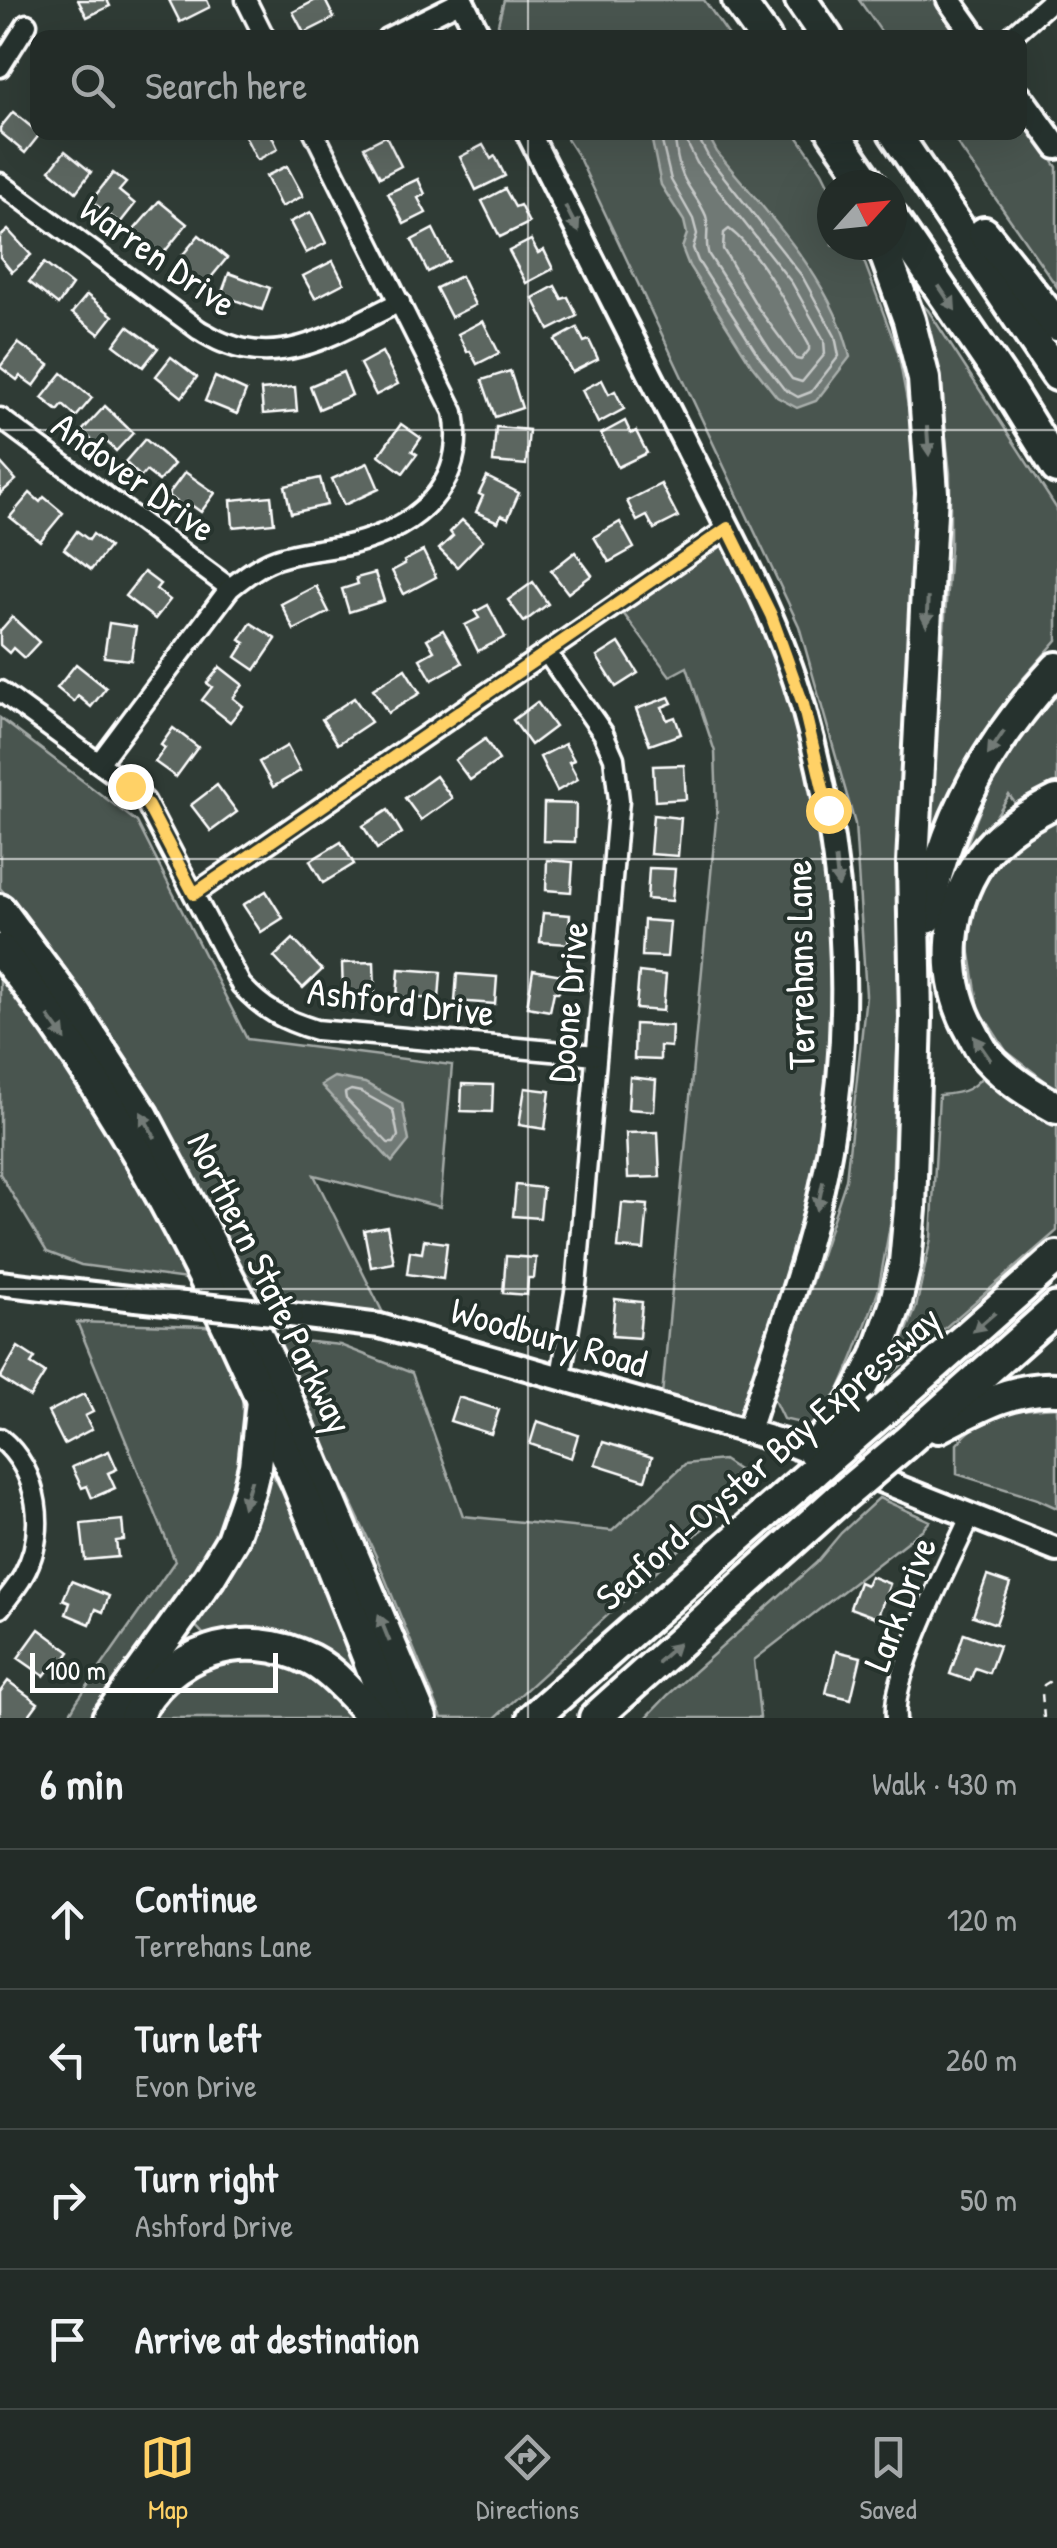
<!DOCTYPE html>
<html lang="en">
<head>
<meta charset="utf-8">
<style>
	body { margin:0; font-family:"Patrick Hand",sans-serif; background:#2b3430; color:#f1f3f6 }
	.compass { position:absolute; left:817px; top:170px; width:90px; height:90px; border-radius:50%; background:#232c28; box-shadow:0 10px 40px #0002; rotate:63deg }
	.scale { position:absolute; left:30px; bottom:25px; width:248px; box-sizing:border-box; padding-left:10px; border:5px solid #fff; border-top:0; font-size:28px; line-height:35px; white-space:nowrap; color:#fff; -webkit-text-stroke:8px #26332d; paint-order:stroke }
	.stop { position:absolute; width:30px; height:30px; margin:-22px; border:8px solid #ffd166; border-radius:50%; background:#fff }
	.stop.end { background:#ffd166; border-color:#fff; box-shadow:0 2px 10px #0008 }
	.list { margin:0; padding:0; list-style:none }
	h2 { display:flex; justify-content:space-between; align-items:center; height:130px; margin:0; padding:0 40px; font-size:42px }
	h2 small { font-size:32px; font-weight:400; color:#a3a7a8 }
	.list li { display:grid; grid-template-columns:65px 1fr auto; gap:30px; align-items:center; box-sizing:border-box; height:140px; padding:0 40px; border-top:2px solid #404845 }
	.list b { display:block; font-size:38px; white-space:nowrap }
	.list p { margin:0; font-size:32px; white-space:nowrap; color:#a3a7a8 }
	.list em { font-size:32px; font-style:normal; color:#a3a7a8 }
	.icon { flex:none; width:55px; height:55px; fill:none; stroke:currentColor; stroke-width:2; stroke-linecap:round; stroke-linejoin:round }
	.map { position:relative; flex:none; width:1057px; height:1718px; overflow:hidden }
	.search { position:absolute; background:#232c28; box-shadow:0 10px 40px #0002; left:30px; right:30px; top:30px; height:110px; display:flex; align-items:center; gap:25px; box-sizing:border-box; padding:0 35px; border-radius:20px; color:#a3a7a8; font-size:38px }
	.sheet { height:690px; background:#232c28 }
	nav { display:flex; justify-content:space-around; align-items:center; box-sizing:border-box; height:140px; border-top:2px solid #404845; background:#232c28; font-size:28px; color:#a3a7a8 }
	nav a { display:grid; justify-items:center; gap:5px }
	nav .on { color:#ffd166 }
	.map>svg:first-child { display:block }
</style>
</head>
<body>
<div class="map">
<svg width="1057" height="1718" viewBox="0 0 1057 1718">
	<rect width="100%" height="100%" fill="#2f3b35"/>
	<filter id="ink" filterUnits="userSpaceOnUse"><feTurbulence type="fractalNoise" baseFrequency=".01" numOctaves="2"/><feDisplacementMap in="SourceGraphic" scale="20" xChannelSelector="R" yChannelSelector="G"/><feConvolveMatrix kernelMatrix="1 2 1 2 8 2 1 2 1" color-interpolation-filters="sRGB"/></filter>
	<g filter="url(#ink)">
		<!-- green -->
		<g fill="#4a544f" stroke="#a4aaa7" stroke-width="2.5">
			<polygon points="504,0 704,0 730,37 506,37 498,24"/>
			<polygon points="859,0 935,0 962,37 885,37"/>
			<polygon points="1020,116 1057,167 1057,287 950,133 1020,132"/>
			<polygon points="563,133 795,133 822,172 832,192 832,245 858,245 898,352 919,465 908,826 900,972 891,1220 878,1292 855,1353 839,1391 821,1419 813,1426 783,1419 773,1398 846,1180 866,995 855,824 799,626 579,158"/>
			<polygon points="918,301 928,310 1057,509 1057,640 1020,682 984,731 932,849 928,850 950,548 950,473 941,395 916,311"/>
			<polygon points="726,542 764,616 796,706 821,808 840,1017 824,1132 777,1337 748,1431 661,1406 717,810 715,752 687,667 670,676 623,613"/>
			<path d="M1057 684V790L1018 807 1009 795 963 870 953 883C971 831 990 780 1019 734 1030 716 1044 700 1057 684Z"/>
			<polygon points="0,718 137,822 247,1039 452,1065 440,1207 314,1175 391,1329 291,1315 257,1288 248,1286 207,1204 111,1044 20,910 0,888"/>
			<polygon points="1057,814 1057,1090 1006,1051 979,1009 969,948 976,899 1005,851 1043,820"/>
			<polygon points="0,967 120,1141 194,1280 81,1265 47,1252 0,1174"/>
			<path d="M990 1067 1057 1115V1231L894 1372 892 1367 916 1308 931 1238 939 1095C967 1093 974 1089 990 1067Z"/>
			<polygon points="77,1322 205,1326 218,1328 242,1396 245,1451 231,1516 195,1581 94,1718 67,1718 77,1701 175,1561"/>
			<polygon points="274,1338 340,1345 412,1373 463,1516 612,1531 685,1464 723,1460 755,1481 495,1718 442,1718 376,1556"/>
			<path d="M1057 1407V1508L1037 1499 957 1474V1444C986 1410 1015 1410 1057 1407Z"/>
			<polygon points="265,1462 298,1517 380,1717 343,1670 209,1640 191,1621"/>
			<polygon points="879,1498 930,1521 923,1529 754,1660 760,1718 646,1718 668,1695 816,1563 841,1533"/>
			<polygon points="257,1658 295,1665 341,1699 356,1718 152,1718 178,1685 221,1660"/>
		</g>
		<!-- water -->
		<g fill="#707975" stroke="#a9afac" stroke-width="2.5">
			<path d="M654 133H707L717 152C765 211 834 281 850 357L816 401 797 408 777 397 751 364 689 266 682 248 687 234 684 221 661 185 652 141Z"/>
			<polygon points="334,1077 365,1083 402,1103 409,1141 392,1162 321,1085"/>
		</g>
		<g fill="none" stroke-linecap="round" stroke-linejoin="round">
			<!-- shore -->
			<g stroke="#c6c9c8" stroke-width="2.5">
				<polyline points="663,132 662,142 671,180 693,219 697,234 693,248 698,261 760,358 784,389 798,397 811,392 839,356 835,336 802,276 709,158 699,139 698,132"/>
				<path d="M675 132C675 147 678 167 685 180 691 192 701 203 706 216 710 230 704 243 709 255L770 350 792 379 802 382 825 354 824 340 792 283 697 163 687 143 686 132"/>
				<path d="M729 229C760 252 790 311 809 345V350L801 360 796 359 758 308 723 249 724 233Z"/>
				<polygon points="351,1090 361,1092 393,1110 398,1136 394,1143 388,1143 346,1099 345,1093"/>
			</g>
		</g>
		<!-- building -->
		<g fill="#5b6661" stroke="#fff" stroke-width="2.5">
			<polygon points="78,0 107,0 110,6 87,17"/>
			<polygon points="169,0 207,0 210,7 180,22"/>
			<polygon points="316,0 325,0 334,18 304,33 293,12"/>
			<polygon points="13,112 40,134 25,153 0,132 0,128"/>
			<polygon points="243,132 270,132 278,149 257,160"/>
			<polygon points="386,136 401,166 380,177 364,147"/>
			<polygon points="483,145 491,159 495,156 505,176 476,190 460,157"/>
			<polygon points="65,151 91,172 76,192 50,170"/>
			<polygon points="287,166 303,196 281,207 266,176"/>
			<polygon points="113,173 126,183 119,191 135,204 120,223 91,201"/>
			<polygon points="418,179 425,194 418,198 426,213 404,224 388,193"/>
			<polygon points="505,189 515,207 520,205 529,223 500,237 482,201"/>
			<polygon points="159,201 187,224 162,255 133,231"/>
			<polygon points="311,212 326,243 306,253 290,222"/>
			<polygon points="433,229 449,261 428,272 412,240"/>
			<polygon points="8,230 31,255 12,272 0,257 0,237"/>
			<polygon points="199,235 227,258 204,286 176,263"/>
			<polygon points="531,240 538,253 544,250 553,269 526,283 509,251"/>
			<polygon points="333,261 344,283 315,298 303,276"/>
			<polygon points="44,263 72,285 58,305 29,282"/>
			<polygon points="229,273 270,288 262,310 221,295"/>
			<polygon points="461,276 475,305 451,317 436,288"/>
			<polygon points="555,286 562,299 568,297 577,316 549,330 533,298"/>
			<polygon points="87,295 113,316 99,334 72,313"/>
			<polygon points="483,321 499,353 477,364 470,351 467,352 458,334"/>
			<polygon points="128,326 158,348 143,367 114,345"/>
			<polygon points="577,328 584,342 589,340 598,359 572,372 555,340"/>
			<polygon points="18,343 49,365 34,386 20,376 17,380 0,367"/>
			<polygon points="382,352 398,384 376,395 360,364"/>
			<polygon points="171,357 197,377 182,397 156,376"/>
			<polygon points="510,371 522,408 495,417 482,380"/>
			<polygon points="343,372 352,395 319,409 310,386"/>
			<polygon points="62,373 92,398 76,417 63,405 58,411 42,398"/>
			<polygon points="215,377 246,391 237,414 205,401"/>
			<polygon points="602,380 609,394 615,391 624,409 598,423 582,390"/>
			<polygon points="295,387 297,411 263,414 261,390"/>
			<polygon points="105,406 133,433 116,451 104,439 98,446 82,431"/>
			<polygon points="625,421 631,434 636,431 647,453 618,467 601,434"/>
			<polygon points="401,424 421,438 412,451 417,454 403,473 379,455"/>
			<polygon points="496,427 529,430 526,465 493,462"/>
			<polygon points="145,439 174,464 159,481 146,471 141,477 125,462"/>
			<polygon points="0,462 16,480 0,494"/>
			<polygon points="368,463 379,489 344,505 332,479"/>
			<polygon points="185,472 215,493 201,512 187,502 184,507 168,495"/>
			<polygon points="487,477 519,493 508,518 501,515 498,522 476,512 483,496 479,494"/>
			<polygon points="320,478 327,505 291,513 285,486"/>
			<polygon points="661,484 678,517 654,529 647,516 637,521 627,501"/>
			<polygon points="30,493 40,502 44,497 63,513 40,541 10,517"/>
			<polygon points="271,496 274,523 233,527 231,500"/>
			<polygon points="462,520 483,540 457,567 439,549 453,536 450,532"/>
			<polygon points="620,522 634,548 609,562 594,537"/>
			<polygon points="77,531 89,540 93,534 109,547 91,570 64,549"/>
			<polygon points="423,551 436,577 404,594 392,571 405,564 404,561"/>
			<polygon points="575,552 592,575 568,593 551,571"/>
			<polygon points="144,572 160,584 156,589 170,600 155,619 125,596"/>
			<polygon points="375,573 384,601 349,612 342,589 358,584 356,578"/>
			<polygon points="533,582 548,604 524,622 508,600"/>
			<polygon points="316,586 329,612 294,630 281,604"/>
			<polygon points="488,605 505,637 478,651 465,625 479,618 475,612"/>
			<polygon points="12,617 39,642 24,658 13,648 9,653 0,645 0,631"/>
			<polygon points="109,623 136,627 131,660 104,657"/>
			<polygon points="251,623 276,639 255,670 236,657 245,643 240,640"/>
			<polygon points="443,630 462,663 432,680 420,659 434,651 427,639"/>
			<polygon points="619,643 638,673 616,687 597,657"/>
			<polygon points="76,664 106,688 91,707 78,696 74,702 57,688"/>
			<polygon points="220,667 243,685 233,698 243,706 230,722 202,700 212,687 207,683"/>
			<polygon points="405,669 420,693 388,713 373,689"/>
			<polygon points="669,697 672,703 662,707 667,720 675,717 681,734 650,745 636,709"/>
			<polygon points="354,698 371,722 338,744 322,719"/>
			<polygon points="537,702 555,727 531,745 513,720"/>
			<polygon points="173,728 198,747 176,777 155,762 165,748 161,745"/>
			<polygon points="485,739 499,760 470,780 455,760"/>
			<polygon points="565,744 574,760 569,762 578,779 557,791 540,757"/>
			<polygon points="287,746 300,771 273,787 259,762"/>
			<polygon points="684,765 686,799 655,801 653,766"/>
			<polygon points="436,776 452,798 421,820 405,798"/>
			<polygon points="217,785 237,812 211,831 191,805"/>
			<polygon points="544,803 576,804 575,842 543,841"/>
			<polygon points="388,810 402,833 377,849 363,826"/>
			<polygon points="653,815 681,818 678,856 650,854"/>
			<polygon points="341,842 354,864 323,883 310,861"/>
			<polygon points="547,860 573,862 571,892 546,890"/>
			<polygon points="649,868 675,869 672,901 647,899"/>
			<polygon points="266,891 283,918 261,932 243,905"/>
			<polygon points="543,913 570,915 568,944 540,942"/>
			<polygon points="644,920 670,922 667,957 642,956"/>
			<polygon points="293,939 322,970 303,988 274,957"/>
			<polygon points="374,962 375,992 343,993 342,963"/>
			<polygon points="399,969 441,972 439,999 397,997"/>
			<polygon points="533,970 562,975 559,992 554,992 550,1011 527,1007"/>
			<polygon points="639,972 666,975 663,1011 636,1009"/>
			<polygon points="457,974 497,977 495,1004 455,1001"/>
			<polygon points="635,1024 672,1026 671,1047 660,1046 660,1060 634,1059"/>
			<polygon points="630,1077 656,1080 654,1111 628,1109"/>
			<polygon points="462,1084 493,1085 492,1112 461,1111"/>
			<polygon points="525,1088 550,1091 545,1129 519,1125"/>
			<polygon points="658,1132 660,1177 628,1178 626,1133"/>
			<polygon points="516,1185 543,1188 540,1218 513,1216"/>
			<polygon points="622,1203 648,1205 644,1250 618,1248"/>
			<polygon points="387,1226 394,1263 371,1267 364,1230"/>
			<polygon points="424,1240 447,1243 443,1279 407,1274 410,1251 422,1253"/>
			<polygon points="506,1256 536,1258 534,1278 528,1278 527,1295 503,1293"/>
			<polygon points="615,1299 642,1302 639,1338 612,1336"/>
			<polygon points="18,1347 35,1358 31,1364 45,1373 30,1397 0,1378"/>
			<polygon points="84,1394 93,1412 85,1416 92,1429 64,1444 48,1412"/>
			<polygon points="458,1397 499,1410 491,1434 450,1421"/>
			<polygon points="537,1421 578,1435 571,1458 530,1444"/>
			<polygon points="603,1442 652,1457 645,1480 595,1464"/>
			<polygon points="109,1451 117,1469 108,1473 115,1488 92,1498 87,1486 82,1488 72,1467"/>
			<polygon points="122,1520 124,1540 116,1541 118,1557 85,1560 81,1524"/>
			<polygon points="870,1576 890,1584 877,1618 850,1608 859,1582 866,1585"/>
			<polygon points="987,1576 1010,1584 996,1624 973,1616"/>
			<polygon points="71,1581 109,1596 103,1612 96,1609 90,1624 66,1614 70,1603 63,1600"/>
			<polygon points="39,1629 70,1652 59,1667 54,1663 44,1676 18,1658"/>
			<polygon points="964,1633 999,1646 989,1673 975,1668 970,1681 950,1674"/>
			<polygon points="836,1651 861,1657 851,1699 826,1693"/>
			<polygon points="8,1681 38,1703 27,1718 0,1718 0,1692"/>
		</g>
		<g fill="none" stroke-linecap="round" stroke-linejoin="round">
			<defs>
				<g id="street">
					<polyline points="246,0 265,38"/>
					<polyline points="387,38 461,1"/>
					<polyline points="1009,38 1052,0"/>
					<polyline points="0,67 27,24"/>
					<path d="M0 183 199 330C208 335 217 341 227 344 288 368 346 327 400 302"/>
					<polyline points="0,418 230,588"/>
					<polyline points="547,653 603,733 614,758 619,800 576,1286 561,1376"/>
					<path d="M0 691 130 786 145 801 241 985C264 1010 283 1020 316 1030L596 1055"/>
					<path d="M99 763 230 588C244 577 259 565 276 559 301 550 327 550 352 544 418 527 467 485 454 412L314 132"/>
					<polyline points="194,894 728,528"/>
					<path d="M0 1438C39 1471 48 1531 23 1576 17 1587 8 1597 0 1608"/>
					<path d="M896 1718C891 1673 951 1560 971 1515"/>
				</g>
				<g id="secondary">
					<polyline points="461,0 480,38"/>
					<polyline points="949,0 976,38"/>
					<polyline points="1020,96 1057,147"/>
					<path d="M528 132C583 241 637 349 692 457 733 538 778 618 803 706 844 849 855 1001 830 1148 814 1245 777 1338 748 1431"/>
					<polyline points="0,1283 136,1299"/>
					<polyline points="291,1315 380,1326 784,1442 1057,1550"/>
				</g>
				<g id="highway">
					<polyline points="738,0 765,38"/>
					<polyline points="801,0 827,38"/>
					<polyline points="833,132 870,185"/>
					<polyline points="894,132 1057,375"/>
					<polyline points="892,218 1004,382 1057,468"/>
					<polyline points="984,233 1057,325"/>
					<path d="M1057 801C1031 814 1007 827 988 849 946 899 940 976 972 1032 977 1041 981 1051 988 1058 1008 1080 1031 1094 1057 1108"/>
					<polyline points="0,910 67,1000 143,1116 242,1304 283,1390 421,1718"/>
					<path d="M927 918C943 821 991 739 1057 668"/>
					<path d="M0 950C181 1176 287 1451 392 1718"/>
					<polyline points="852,1404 877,1357 895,1306 905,1263 910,1209 916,1018 913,863 932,493 924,379 909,320 882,245"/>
					<polyline points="884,1410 1057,1257"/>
					<path d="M938 1427C976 1408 1013 1386 1057 1389"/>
					<polyline points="904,1444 1057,1308"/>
					<polyline points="108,1718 209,1578 232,1540 249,1491 255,1466 262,1401"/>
					<path d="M135 1718C168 1650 244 1626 311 1660 333 1671 357 1699 373 1718"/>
					<polyline points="533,1718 766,1513"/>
					<polyline points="595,1718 840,1498"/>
				</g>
			</defs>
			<!-- street casing -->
			<use href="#street" stroke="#fff" stroke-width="25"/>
			<!-- secondary casing -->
			<use href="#secondary" stroke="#fff" stroke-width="30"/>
			<!-- highway casing -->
			<use href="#highway" stroke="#fff" stroke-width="38"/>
			<!-- path -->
			<polyline stroke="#fff" stroke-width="2.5" stroke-dasharray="8 8" stroke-linecap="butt" points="1044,1718 1042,1693 1044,1685 1057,1677"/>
			<!-- street -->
			<use href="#street" stroke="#26332d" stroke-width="18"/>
			<!-- secondary -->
			<use href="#secondary" stroke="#26332d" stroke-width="22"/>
			<!-- highway -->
			<use href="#highway" stroke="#26332d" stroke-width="30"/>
			<defs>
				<polyline id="secondary-bridge" points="136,1299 291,1315"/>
				<g id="highway-bridge">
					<polyline points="813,1451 852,1404"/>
					<polyline points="840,1498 904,1444"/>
					<polyline points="766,1513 884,1410"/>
				</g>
			</defs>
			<!-- secondary-bridge casing -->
			<use href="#secondary-bridge" stroke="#fff" stroke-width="30" stroke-linecap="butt"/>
			<!-- highway-bridge casing -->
			<use href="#highway-bridge" stroke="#fff" stroke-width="38" stroke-linecap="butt"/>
			<!-- secondary-bridge -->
			<use href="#secondary-bridge" stroke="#26332d" stroke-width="22"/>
			<!-- highway-bridge -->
			<use href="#highway-bridge" stroke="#26332d" stroke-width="30"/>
		</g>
		<!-- one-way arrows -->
		<defs><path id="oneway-solid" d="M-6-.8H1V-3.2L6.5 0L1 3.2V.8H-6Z" transform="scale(2.5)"/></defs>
		<g fill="#727a76">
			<use href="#oneway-solid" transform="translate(572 219) rotate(63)"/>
			<use href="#oneway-solid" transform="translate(947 298) rotate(56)"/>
			<use href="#oneway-solid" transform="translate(928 441) rotate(86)"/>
			<use href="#oneway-solid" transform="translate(927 612) rotate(93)"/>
			<use href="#oneway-solid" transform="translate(996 743) rotate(124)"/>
			<use href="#oneway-solid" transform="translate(837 873) rotate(84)"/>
			<use href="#oneway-solid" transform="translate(57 1028) rotate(54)"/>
			<use href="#oneway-solid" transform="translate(982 1048) rotate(-125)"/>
			<use href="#oneway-solid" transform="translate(148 1125) rotate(-119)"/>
			<use href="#oneway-solid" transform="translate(820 1196) rotate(102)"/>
			<use href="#oneway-solid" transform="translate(984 1322) rotate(139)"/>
			<use href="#oneway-solid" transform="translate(247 1494) rotate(107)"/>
			<use href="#oneway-solid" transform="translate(384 1628) rotate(-112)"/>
			<use href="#oneway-solid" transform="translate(668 1653) rotate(-42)"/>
		</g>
	</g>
	<g fill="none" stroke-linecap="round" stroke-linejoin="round" filter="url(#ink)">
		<!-- route -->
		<polyline stroke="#ffd166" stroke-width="12" points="130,786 148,806 194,894 728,528 771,615 803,704 828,810"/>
	</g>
	<!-- grid -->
	<path fill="none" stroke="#fff" stroke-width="2.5" stroke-opacity="0.55" d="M528 0V38M528 132V1718M0 430H1057M0 859H1057M0 1289H1057"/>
	<g text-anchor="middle" stroke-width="8" stroke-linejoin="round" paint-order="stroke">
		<!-- street labels -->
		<g font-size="38" fill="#fff" stroke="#26332d">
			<text transform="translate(158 256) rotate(35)" y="13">Warren Drive</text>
			<text transform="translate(134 477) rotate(36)" y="13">Andover Drive</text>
			<text transform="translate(800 965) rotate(-91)" y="13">Terrehans Lane</text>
			<text transform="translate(401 1002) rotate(7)" y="13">Ashford Drive</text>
			<text transform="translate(568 1002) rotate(-85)" y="13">Doone Drive</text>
			<text transform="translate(270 1283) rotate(64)" y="13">Northern State Parkway</text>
			<text transform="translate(549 1337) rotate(16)" y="13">Woodbury Road</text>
			<text transform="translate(768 1458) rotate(-41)" y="13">Seaford-Oyster Bay Expressway</text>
			<text transform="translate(900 1604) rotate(-69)" y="13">Lark Drive</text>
		</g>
	</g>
</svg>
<svg class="compass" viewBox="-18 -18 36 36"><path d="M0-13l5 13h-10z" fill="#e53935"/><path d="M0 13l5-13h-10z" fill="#a3a7a8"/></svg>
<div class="scale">100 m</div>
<div class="stop" style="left:828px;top:810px"></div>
<div class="stop end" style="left:130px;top:786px"></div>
<div class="search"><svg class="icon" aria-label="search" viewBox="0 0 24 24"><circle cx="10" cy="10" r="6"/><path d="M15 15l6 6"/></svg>Search here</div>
</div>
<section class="sheet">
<h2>6 min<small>Walk · 430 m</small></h2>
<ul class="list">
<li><svg class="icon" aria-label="ahead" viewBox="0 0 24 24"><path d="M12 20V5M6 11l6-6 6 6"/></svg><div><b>Continue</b><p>Terrehans Lane</p></div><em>120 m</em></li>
<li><svg class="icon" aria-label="left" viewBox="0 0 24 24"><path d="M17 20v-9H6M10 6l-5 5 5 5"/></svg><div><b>Turn left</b><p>Evon Drive</p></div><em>260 m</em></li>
<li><svg class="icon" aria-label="right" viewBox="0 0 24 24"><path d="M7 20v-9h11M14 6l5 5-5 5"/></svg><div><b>Turn right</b><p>Ashford Drive</p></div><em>50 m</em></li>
<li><svg class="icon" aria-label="arrive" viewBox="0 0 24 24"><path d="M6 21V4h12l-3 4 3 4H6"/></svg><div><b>Arrive at destination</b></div></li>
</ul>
</section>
<nav>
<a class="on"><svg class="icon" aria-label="map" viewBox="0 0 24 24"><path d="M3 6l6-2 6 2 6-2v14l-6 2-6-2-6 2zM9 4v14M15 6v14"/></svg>Map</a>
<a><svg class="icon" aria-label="directions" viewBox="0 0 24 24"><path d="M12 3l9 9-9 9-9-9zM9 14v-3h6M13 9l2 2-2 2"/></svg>Directions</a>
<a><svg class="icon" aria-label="saved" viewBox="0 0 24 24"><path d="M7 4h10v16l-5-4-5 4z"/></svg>Saved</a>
</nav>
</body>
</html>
